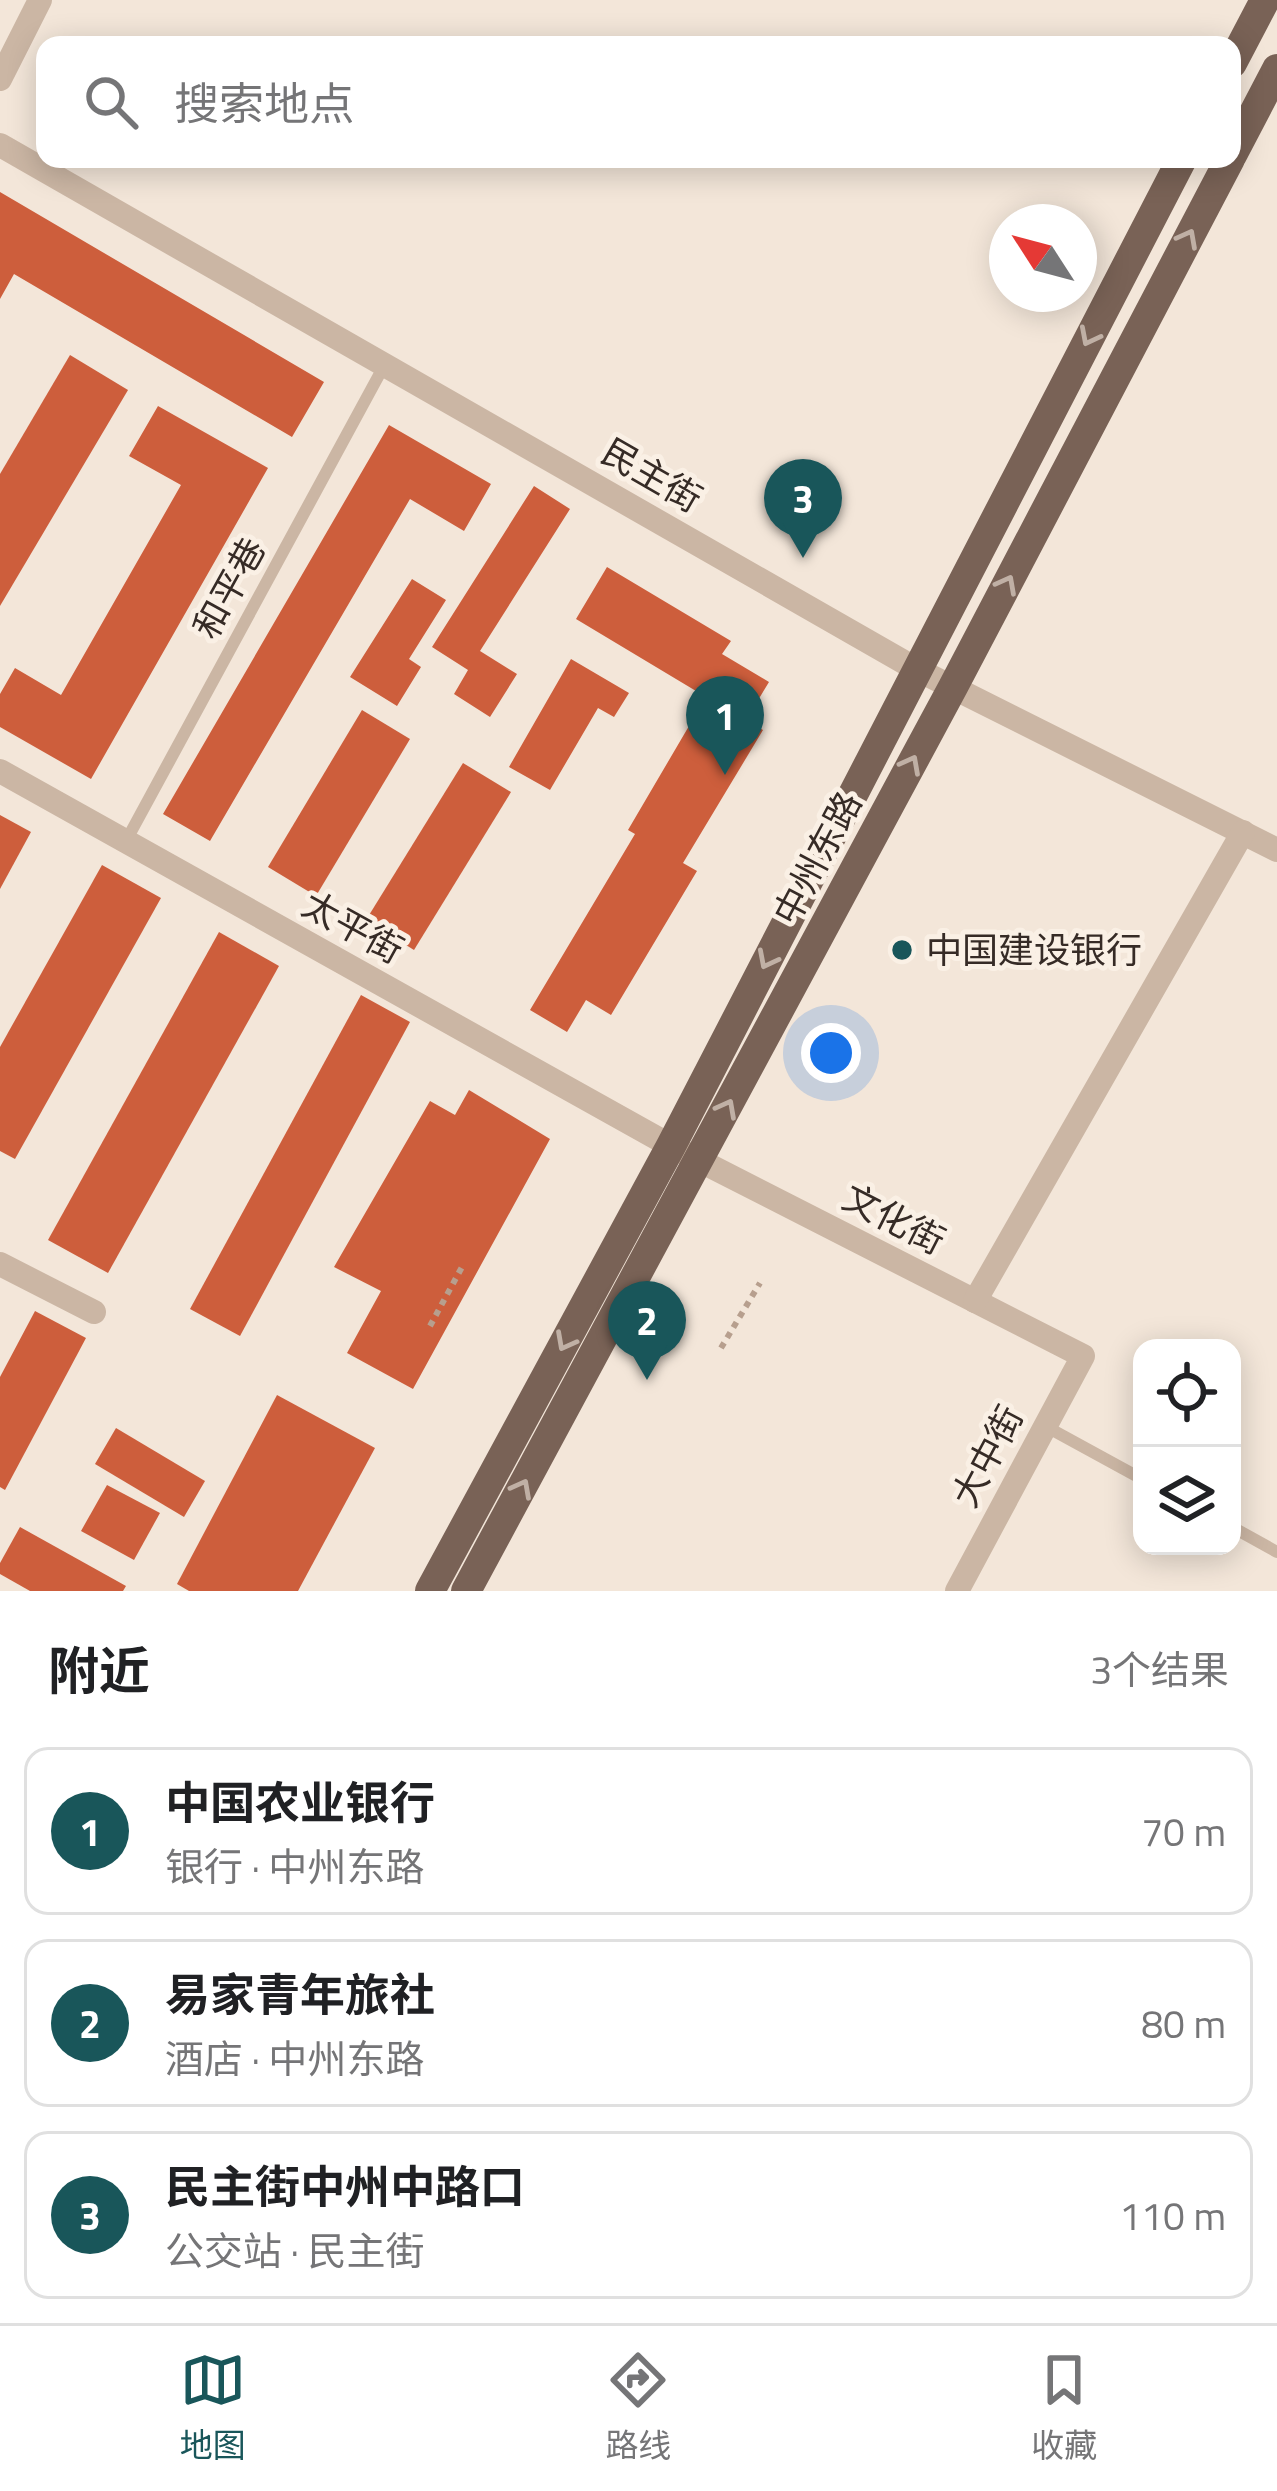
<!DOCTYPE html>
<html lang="zh">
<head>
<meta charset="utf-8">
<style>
	body { margin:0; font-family:"Titillium Web","Noto Sans SC",sans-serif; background:#f6f6f6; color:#202124 }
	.controls { position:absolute; right:36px; bottom:36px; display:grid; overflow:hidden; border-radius:24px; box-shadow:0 6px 30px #0003 }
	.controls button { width:108px; height:108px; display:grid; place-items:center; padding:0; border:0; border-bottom:3px solid #e0e0e0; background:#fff; color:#202124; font:60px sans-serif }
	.compass { position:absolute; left:989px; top:204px; width:108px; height:108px; border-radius:50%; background:#fff; box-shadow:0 6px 30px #0003; rotate:306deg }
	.you { position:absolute; left:831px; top:1053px; width:42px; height:42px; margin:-30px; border:9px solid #fff; border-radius:50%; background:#1a73e8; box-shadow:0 0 0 18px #1a73e833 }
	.badge { display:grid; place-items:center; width:78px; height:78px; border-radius:50%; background:#19565a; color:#fff; font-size:39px; font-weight:700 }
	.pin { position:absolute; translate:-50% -99px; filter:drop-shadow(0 3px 6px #0008) }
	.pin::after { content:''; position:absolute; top:63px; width:42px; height:36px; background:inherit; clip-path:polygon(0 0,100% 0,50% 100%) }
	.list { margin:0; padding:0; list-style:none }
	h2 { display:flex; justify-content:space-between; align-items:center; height:156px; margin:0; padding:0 48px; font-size:51px }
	h2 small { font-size:39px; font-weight:400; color:#757577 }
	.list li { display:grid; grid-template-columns:78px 1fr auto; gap:36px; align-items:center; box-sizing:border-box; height:168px; margin:0 24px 24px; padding:0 24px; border:3px solid #e0e0e0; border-radius:24px }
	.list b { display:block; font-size:45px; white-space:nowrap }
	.list p { margin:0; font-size:39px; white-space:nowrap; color:#757577 }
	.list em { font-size:39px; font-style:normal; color:#757577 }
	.icon { flex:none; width:66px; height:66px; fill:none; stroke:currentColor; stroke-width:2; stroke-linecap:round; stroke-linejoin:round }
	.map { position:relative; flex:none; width:1277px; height:1591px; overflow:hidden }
	.search { position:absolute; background:#fff; box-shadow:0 6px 30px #0003; left:36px; right:36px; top:36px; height:132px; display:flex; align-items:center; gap:30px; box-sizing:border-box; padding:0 42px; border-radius:24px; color:#757577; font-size:45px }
	.sheet { height:732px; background:#fff }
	nav { display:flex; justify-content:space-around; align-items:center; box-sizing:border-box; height:168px; border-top:3px solid #e0e0e0; background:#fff; font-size:33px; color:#757577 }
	nav a { display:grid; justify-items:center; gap:6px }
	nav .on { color:#19565a }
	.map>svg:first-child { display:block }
</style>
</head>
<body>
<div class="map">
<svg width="1277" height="1591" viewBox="0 0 1277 1591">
	<rect width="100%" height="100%" fill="#f3e6d9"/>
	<!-- building -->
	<g fill="#cd5e3c">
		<polygon points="0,192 324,382 292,437 14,274 0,299"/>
		<polygon points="70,355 128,390 0,606 0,474"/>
		<polygon points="158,406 268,468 91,779 0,727 0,694 15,668 61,695 181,485 129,456"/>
		<polygon points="389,425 491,484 464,531 410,499 210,841 163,814"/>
		<polygon points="534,486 570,509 480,651 517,674 490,717 454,694 468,670 432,647"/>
		<polygon points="607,567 731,641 722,654 769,682 746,720 763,730 683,863 697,871 611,1015 586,1000 567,1032 530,1010 635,834 628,830 706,697 576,619"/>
		<polygon points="412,579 446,600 409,659 421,667 397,706 350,677"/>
		<polygon points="571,659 629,693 614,717 598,708 550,790 509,767"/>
		<polygon points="362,710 410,739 316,896 268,867"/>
		<polygon points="463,763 511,792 414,950 366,920"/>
		<polygon points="0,815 31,832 0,889"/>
		<polygon points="102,865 161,898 15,1159 0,1151 0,1047"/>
		<polygon points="219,932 279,966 108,1273 48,1240"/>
		<polygon points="361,995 410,1022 240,1336 190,1309"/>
		<polygon points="469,1090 550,1139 413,1389 347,1353 381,1291 334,1267 430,1101 455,1115"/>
		<polygon points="35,1311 86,1338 5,1490 0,1487 0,1377"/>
		<polygon points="277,1395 375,1448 298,1591 189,1591 177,1584"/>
		<polygon points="116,1428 205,1481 184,1517 95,1464"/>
		<polygon points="107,1485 160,1513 134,1560 81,1531"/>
		<polygon points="20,1527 126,1586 123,1591 30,1591 0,1574 0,1563"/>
	</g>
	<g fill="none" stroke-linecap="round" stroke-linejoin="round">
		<!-- path -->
		<g stroke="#b79f8e" stroke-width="6" stroke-dasharray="6 6" stroke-linecap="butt">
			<polyline points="430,1326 462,1267"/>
			<polyline points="721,1348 760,1283"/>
		</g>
		<!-- service -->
		<g stroke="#cbb6a4" stroke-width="12">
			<polyline points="126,841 385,364"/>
			<polyline points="1045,1426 1142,1479"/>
			<polyline points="1232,1527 1277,1552"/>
		</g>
		<!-- minor -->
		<g stroke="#cbb6a4" stroke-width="24">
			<polyline points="0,79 40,0"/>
			<polyline points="0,145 916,669 1277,850"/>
			<polyline points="0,771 671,1146 1083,1356 957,1591"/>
			<polyline points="0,1264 94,1312"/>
			<polyline points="975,1301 1243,832"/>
		</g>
		<!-- primary -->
		<g stroke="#796256" stroke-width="30">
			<polyline points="1232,63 1265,0"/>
			<polyline points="1232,155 1277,69"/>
			<polyline points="430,1591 671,1146 1182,159"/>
			<polyline points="466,1591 953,687 1230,159"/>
		</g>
	</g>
	<!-- one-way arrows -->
	<defs><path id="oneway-chevron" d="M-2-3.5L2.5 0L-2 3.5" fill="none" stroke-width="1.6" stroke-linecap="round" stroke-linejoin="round" transform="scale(3)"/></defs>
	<g stroke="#c0b0a5">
		<use href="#oneway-chevron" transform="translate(1188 238) rotate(-62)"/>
		<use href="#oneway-chevron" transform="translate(1089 337) rotate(117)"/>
		<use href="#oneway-chevron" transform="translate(1007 584) rotate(-62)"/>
		<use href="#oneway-chevron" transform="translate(911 764) rotate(-62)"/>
		<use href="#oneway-chevron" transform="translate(767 960) rotate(117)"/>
		<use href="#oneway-chevron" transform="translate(727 1108) rotate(-62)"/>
		<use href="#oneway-chevron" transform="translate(565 1342) rotate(118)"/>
		<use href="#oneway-chevron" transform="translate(522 1488) rotate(-62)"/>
	</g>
	<!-- markers -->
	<circle fill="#19565a" stroke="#faf0e5" stroke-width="4.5" cx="902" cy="950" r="12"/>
	<g text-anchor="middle" stroke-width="10" stroke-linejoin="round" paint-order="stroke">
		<!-- street labels -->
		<g font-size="36" fill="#362b26" stroke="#faf0e5">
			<text transform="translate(652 475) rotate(30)" y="13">民主街</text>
			<text transform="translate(229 588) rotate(-61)" y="13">和平巷</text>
			<text transform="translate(817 858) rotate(-62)" y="13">中州东路</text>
			<text transform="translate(353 927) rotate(29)" y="13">太平街</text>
			<text transform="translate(894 1219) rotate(27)" y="13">文化街</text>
			<text transform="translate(987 1456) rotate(-62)" y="13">大中街</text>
		</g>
		<!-- poi labels -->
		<g font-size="36" fill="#362b26" stroke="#faf0e5" text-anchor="start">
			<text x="926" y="963">中国建设银行</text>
		</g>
	</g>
</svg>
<div class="controls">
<button><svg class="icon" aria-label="locate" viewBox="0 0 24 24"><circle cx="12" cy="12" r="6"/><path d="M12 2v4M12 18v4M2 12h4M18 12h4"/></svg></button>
<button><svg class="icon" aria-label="layers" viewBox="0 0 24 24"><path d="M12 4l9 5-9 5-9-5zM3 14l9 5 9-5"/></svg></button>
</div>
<svg class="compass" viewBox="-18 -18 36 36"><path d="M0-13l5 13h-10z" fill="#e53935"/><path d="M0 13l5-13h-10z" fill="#757577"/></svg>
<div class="you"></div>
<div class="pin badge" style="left:725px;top:775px">1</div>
<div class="pin badge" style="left:647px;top:1380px">2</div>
<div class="pin badge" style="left:803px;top:558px">3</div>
<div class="search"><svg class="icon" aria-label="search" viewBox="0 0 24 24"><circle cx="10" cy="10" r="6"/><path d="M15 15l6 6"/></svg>搜索地点</div>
</div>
<section class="sheet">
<h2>附近<small>3个结果</small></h2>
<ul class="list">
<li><span class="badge">1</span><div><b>中国农业银行</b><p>银行 · 中州东路</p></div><em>70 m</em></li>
<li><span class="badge">2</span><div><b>易家青年旅社</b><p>酒店 · 中州东路</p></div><em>80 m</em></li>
<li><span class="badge">3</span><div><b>民主街中州中路口</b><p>公交站 · 民主街</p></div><em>110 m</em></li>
</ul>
</section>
<nav>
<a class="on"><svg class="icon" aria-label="map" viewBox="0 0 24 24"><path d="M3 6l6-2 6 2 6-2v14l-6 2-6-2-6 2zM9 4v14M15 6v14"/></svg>地图</a>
<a><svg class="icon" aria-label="directions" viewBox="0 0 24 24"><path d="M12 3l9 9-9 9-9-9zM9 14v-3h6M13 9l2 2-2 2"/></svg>路线</a>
<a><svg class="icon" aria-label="saved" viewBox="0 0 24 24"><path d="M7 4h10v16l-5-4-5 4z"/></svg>收藏</a>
</nav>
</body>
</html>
